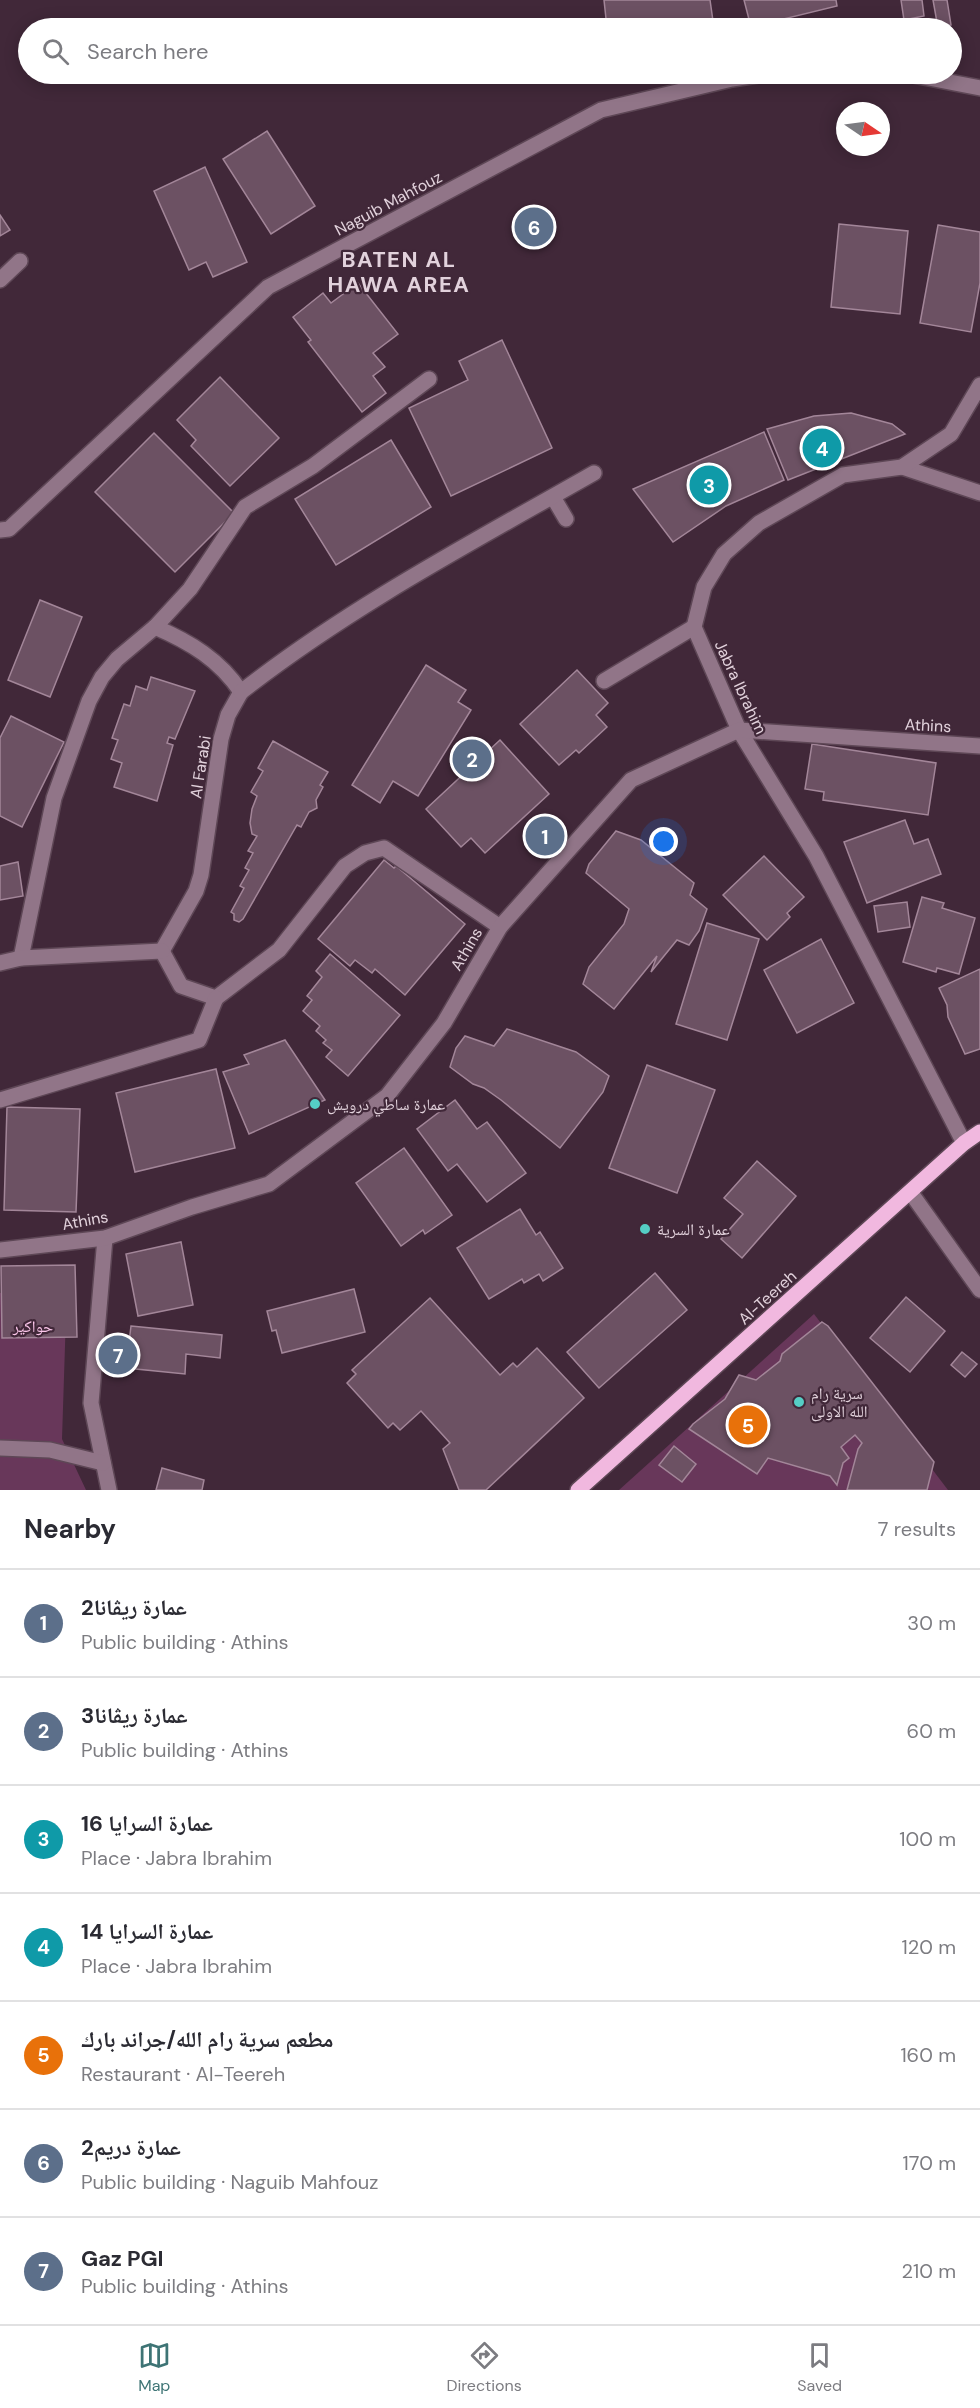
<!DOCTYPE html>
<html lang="en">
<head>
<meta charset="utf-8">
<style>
	body { margin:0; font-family:"DM Sans","Noto Naskh Arabic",sans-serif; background:#f7f7f7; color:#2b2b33 }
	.compass { position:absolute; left:836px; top:102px; width:54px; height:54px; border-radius:50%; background:#fff; box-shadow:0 3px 15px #0003; rotate:103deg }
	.you { position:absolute; left:664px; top:842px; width:21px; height:21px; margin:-15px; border:4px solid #fff; border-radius:50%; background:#1a73e8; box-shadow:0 0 0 9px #1a73e833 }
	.badge { display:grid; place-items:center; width:39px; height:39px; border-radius:50%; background:#3e7475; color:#fff; font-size:20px; font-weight:700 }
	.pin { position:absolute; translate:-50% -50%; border:3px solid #fff; box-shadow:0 2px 6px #0006 }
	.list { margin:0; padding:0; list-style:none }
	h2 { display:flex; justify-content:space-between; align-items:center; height:78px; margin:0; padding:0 24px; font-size:26px }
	h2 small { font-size:20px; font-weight:400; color:#7c7c81 }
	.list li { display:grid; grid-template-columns:39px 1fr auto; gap:18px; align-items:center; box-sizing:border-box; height:108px; padding:0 24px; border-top:2px solid #e1e1e2 }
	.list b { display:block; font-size:22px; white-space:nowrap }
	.list p { margin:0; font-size:20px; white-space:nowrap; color:#7c7c81 }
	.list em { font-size:20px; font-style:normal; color:#7c7c81 }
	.icon { flex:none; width:33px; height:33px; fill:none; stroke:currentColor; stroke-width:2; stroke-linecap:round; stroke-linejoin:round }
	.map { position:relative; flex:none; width:980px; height:1490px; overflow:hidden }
	.search { position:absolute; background:#fff; box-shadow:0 3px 15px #0003; left:18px; right:18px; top:18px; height:66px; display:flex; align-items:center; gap:15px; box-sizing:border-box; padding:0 21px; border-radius:33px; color:#7c7c81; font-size:22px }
	.sheet { height:834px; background:#fff }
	nav { display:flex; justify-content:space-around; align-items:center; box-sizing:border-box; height:84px; border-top:2px solid #e1e1e2; background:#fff; font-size:16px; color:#7c7c81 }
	nav a { display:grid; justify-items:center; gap:3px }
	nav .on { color:#3e7475 }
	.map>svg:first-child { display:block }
</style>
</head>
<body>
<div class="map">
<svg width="980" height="1490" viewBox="0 0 980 1490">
	<rect width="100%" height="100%" fill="#412839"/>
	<!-- green -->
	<g fill="#68375a">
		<polygon points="67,1284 62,1439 86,1490 0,1490 0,1293"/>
		<polygon points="814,1314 948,1490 619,1490"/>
	</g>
	<!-- building -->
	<g fill="#6c5163" stroke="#a38699" stroke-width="1.5">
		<polygon points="604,0 710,0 714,28 607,28"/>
		<polygon points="744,0 836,0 837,6 751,27"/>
		<polygon points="901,0 922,0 924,16 904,20"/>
		<polygon points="933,0 947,0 951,25 938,28"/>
		<polygon points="267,131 315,206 271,234 223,159"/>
		<polygon points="205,167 247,262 213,277 206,262 189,270 154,191"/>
		<polygon points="0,215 10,230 0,236"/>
		<polygon points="839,224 908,231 900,314 831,307"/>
		<polygon points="938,225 980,232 980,283 971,332 920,323"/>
		<polygon points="358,283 398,334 373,353 385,367 373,376 386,393 362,412 308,342 311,340 293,317 323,293 331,303"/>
		<polygon points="502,340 552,448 451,496 409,408 468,380 459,361"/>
		<polygon points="220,377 279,438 230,486 191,446 196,440 177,420"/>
		<polygon points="851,413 892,424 905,434 788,480 767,429 814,416"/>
		<polygon points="764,432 784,480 726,506 673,542 633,489"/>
		<polygon points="154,433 234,513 175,572 95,492"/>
		<polygon points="391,440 431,507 336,565 295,499"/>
		<polygon points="40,600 82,617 50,697 8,680"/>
		<polygon points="426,665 466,690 458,702 471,710 418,796 393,781 380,803 352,785"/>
		<polygon points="577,670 608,703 596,715 607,727 579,753 576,750 559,765 520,724"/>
		<polygon points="151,677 195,691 175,739 169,737 167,743 173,745 157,801 114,787 122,763 111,759 118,740 112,738 124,704 130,706 136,686 147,690"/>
		<polygon points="11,716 64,742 22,827 0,816 0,738"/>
		<polygon points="500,740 549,794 485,853 471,838 461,847 426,809"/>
		<polygon points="273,741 328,772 320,785 323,787 316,800 317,808 309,812 301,827 297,825 243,919 239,922 234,920 234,914 231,912 244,888 240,886 249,870 245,868 253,853 248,851 257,836 252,834 250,823 252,809 257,796 251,792 263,771 258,768"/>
		<polygon points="812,744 936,763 928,815 823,800 824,792 805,789"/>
		<polygon points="905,820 914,844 928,839 941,874 867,903 844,842"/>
		<polygon points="616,831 641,840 694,883 690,895 707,909 699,931 689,945 677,940 651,972 657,956 614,1009 583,984 589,967 624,924 629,909 586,873 589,864"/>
		<polygon points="764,856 804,897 787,913 790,917 767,940 723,895"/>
		<polygon points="384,860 394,868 396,866 465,924 405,995 375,969 372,973 355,960 350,966 318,939"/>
		<polygon points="18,862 23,896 0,900 0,866"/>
		<polygon points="922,897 944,903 942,908 975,918 959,974 937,968 936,972 903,962"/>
		<polygon points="907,902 910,927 878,932 874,906"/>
		<polygon points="707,923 759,939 727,1040 676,1024"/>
		<polygon points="821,939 854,1003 797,1033 764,970"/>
		<polygon points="330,954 400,1015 348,1076 326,1057 332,1050 323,1043 326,1040 316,1031 320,1026 303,1011 312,1000 307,996 322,977 316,971"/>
		<polygon points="980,969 980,1049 965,1054 948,1017 947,1005 939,988"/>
		<polygon points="507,1029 576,1052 609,1076 603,1092 560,1148 501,1100 484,1088 473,1084 450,1067 456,1048 465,1036 494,1046"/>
		<polygon points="285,1040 325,1100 249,1134 223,1072 249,1064 244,1055"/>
		<polygon points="647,1065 715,1090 677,1193 609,1168"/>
		<polygon points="216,1069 235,1148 135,1172 116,1093"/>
		<polygon points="455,1100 477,1129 487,1122 526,1173 487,1202 457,1164 448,1171 417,1129"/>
		<polygon points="7,1107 80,1109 76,1212 4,1210"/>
		<polygon points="404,1148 452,1215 425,1234 423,1230 401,1246 356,1183"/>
		<polygon points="757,1161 796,1196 742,1258 721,1239 743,1214 724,1198"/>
		<polygon points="520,1209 536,1235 540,1232 563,1268 543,1281 539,1274 524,1283 522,1279 489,1299 457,1248"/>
		<polygon points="181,1242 193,1305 138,1316 126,1254"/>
		<polygon points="75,1265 77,1337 2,1338 1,1266"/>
		<polygon points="655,1273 687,1310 599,1388 567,1352"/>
		<polygon points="354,1289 365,1332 282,1353 276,1330 272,1331 267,1311"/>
		<polygon points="906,1297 945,1331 910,1372 870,1338"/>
		<polygon points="430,1298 500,1375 513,1363 517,1367 537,1348 584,1398 486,1490 459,1490 443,1449 450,1443 421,1411 400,1430 393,1423 388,1428 347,1383 356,1374 352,1370"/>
		<polygon points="822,1322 828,1326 934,1462 927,1490 847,1490 858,1449 862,1443 855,1435 841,1447 849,1458 843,1463 837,1485 830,1476 768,1458 757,1474 689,1429 693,1424 725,1399 739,1375 756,1380 780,1361 782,1354"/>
		<polygon points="131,1326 222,1335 220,1358 186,1354 185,1374 126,1368"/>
		<polygon points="962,1352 977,1364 965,1377 951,1365"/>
		<polygon points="674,1446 696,1464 682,1482 659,1465"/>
		<polygon points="162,1468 204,1480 202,1490 156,1490"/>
	</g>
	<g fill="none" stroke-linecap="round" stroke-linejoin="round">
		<defs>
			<g id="minor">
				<polyline points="908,74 980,88"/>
				<polyline points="0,280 20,261"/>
				<polyline points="902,467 980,493"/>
				<polyline points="553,497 566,519"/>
				<polyline points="0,530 9,529 268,287 601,110 732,79 765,74"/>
				<path d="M155 627C190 642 220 660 241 692L228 715 221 739 201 875 196 891 162 951"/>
				<polyline points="604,681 694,627"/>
				<path d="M241 692C351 606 473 542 594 473"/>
				<polyline points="162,951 181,986 216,998 279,950 345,866 365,853 384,848 500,927"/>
				<polyline points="21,958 54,798 89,701 102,677 117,659 155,627 190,589 245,507 313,466 429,379"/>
				<polyline points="0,963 21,958 162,951"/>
				<polyline points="0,1100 199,1040 216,998"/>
				<polyline points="964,1143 816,856 739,730 694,627 704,587 724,554 759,523 843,475 902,467 951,434 980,385"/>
				<polyline points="911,1193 980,1290"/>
				<polyline points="105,1238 91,1403 109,1490"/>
				<polyline points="0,1250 105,1238 192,1207 269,1184 387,1096 444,1023 500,927 631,780 739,730 980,746"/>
				<polyline points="0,1448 50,1450 103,1463"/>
			</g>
			<polyline id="major" points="578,1490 964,1143 980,1132"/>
		</defs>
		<!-- minor casing -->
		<use href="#minor" stroke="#5e4756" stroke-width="18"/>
		<!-- major casing -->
		<use href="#major" stroke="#5e4756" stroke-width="18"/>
		<!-- minor -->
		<use href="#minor" stroke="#917588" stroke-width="15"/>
		<!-- major -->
		<use href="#major" stroke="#f1b8df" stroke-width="15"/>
	</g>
	<!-- markers -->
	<g fill="#55cec5" stroke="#412839" stroke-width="2">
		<circle cx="315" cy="1104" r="6"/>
		<circle cx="645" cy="1229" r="6"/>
		<circle cx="799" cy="1402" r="6"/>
	</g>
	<g text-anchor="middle" stroke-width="4.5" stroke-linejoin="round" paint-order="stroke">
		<!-- street labels -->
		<g font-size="16" fill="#e2d2dc" stroke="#412839">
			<text transform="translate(388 203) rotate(-28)" y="6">Naguib Mahfouz</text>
			<text transform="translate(741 687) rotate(65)" y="6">Jabra Ibrahim</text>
			<text transform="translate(928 725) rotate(3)" y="6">Athins</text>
			<text transform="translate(200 767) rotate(-81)" y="6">Al Farabi</text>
			<text transform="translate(466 949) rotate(-60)" y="6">Athins</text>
			<text transform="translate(85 1220) rotate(-10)" y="6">Athins</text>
			<text transform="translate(767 1297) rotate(-42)" y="6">Al-Teereh</text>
		</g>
		<!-- poi labels -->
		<g font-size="16" fill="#e2d2dc" stroke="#412839" text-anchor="start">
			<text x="327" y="1110">عمارة ساطي درويش</text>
			<text x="657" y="1235">عمارة السرية</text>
			<text x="811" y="1399">سرية رام<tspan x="811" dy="18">الله الاولى</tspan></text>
		</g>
		<!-- park labels -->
		<g font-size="16" fill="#fbc6ea" stroke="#412839">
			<text x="33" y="1332">حواكير</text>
		</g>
		<!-- district labels -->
		<g font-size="22" font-weight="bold" letter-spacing="1.5" fill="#e2d2dc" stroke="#412839">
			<text x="399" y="267">BATEN AL<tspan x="399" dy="25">HAWA AREA</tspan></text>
		</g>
	</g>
</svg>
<svg class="compass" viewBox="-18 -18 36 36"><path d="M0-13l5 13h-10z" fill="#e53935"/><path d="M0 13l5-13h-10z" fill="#7c7c81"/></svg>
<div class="you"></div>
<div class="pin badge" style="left:545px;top:836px;background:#5c6f8a">1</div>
<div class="pin badge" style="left:472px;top:759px;background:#5c6f8a">2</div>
<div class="pin badge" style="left:709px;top:485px;background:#0f9aa8">3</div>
<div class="pin badge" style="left:822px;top:448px;background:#0f9aa8">4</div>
<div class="pin badge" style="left:748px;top:1425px;background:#e8710a">5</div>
<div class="pin badge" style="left:534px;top:227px;background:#5c6f8a">6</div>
<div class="pin badge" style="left:118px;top:1355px;background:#5c6f8a">7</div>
<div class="search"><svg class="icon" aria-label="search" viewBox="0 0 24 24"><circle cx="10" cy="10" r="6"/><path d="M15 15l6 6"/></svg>Search here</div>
</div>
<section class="sheet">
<h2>Nearby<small>7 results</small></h2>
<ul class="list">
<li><span class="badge" style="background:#5c6f8a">1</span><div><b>عمارة ريڤانا2</b><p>Public building · Athins</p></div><em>30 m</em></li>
<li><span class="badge" style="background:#5c6f8a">2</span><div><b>عمارة ريڤانا3</b><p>Public building · Athins</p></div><em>60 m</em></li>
<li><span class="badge" style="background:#0f9aa8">3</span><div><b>عمارة السرايا 16</b><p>Place · Jabra Ibrahim</p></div><em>100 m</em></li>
<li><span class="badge" style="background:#0f9aa8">4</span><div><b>عمارة السرايا 14</b><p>Place · Jabra Ibrahim</p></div><em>120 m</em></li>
<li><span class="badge" style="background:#e8710a">5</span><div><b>مطعم سرية رام الله/جراند بارك</b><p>Restaurant · Al-Teereh</p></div><em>160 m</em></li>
<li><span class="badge" style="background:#5c6f8a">6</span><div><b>عمارة دريم2</b><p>Public building · Naguib Mahfouz</p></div><em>170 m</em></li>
<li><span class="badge" style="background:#5c6f8a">7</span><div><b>Gaz PGI</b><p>Public building · Athins</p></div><em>210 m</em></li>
</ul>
</section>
<nav>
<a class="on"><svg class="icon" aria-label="map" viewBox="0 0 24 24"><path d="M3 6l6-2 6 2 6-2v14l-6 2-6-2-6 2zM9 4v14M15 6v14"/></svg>Map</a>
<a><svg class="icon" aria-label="directions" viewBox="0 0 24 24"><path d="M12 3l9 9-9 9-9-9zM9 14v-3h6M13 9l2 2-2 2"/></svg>Directions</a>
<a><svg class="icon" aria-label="saved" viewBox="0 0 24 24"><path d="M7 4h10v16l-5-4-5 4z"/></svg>Saved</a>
</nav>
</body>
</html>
